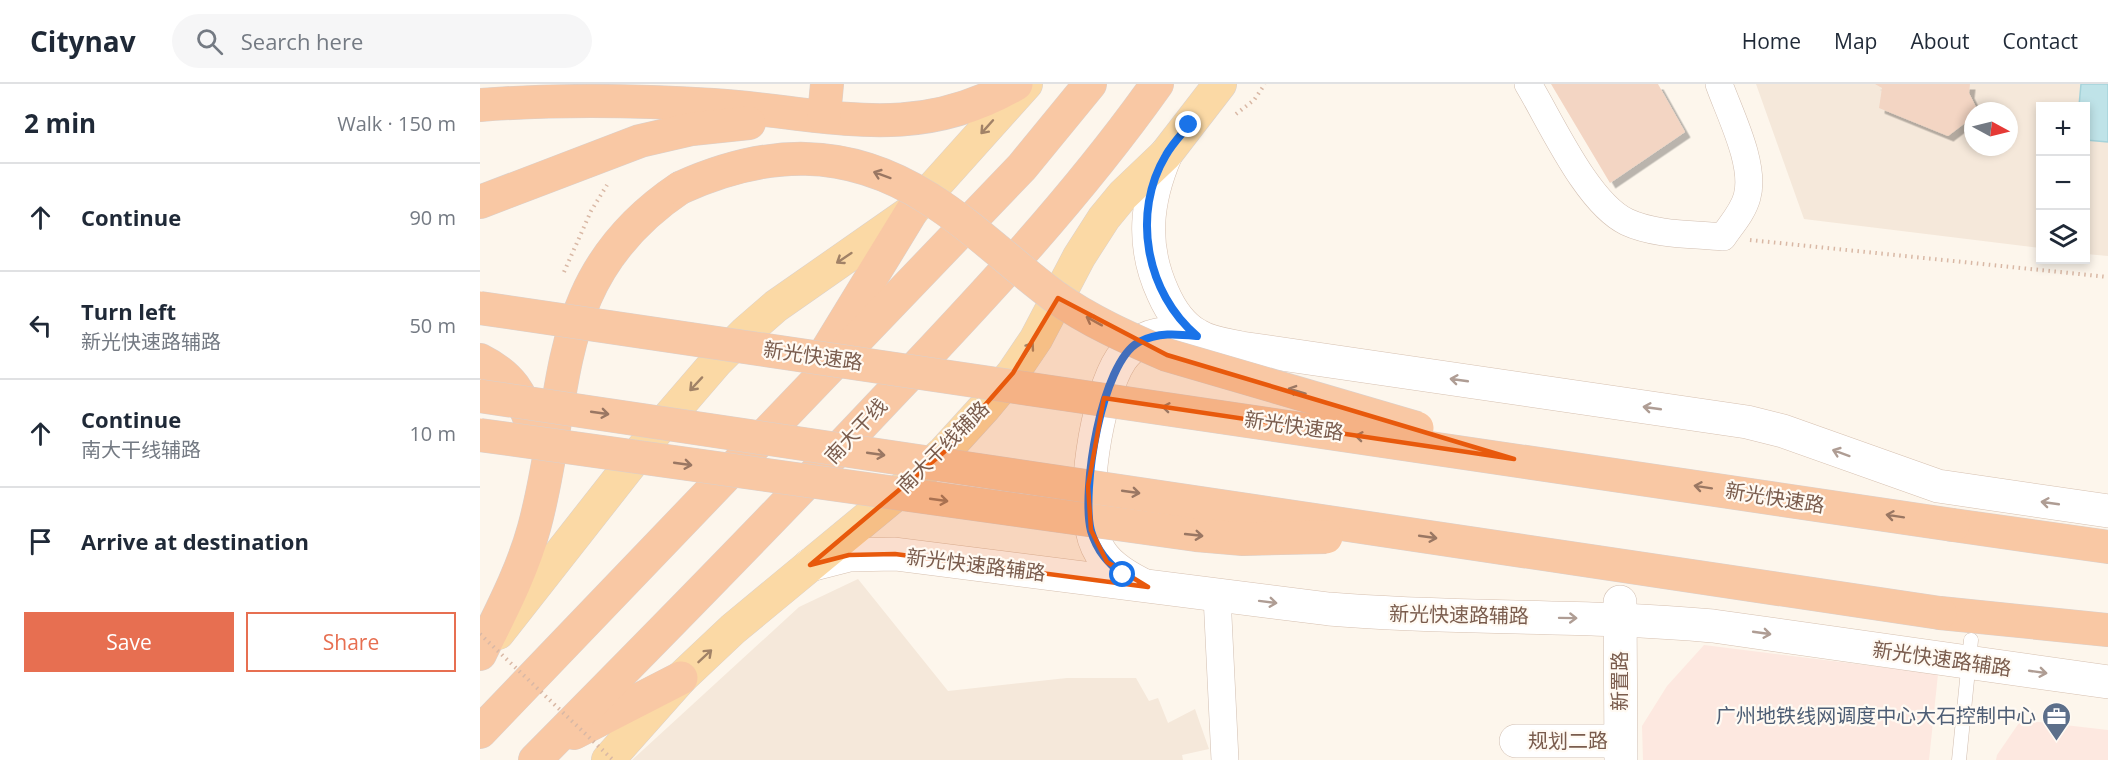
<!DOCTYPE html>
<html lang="en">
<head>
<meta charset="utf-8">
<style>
	body { margin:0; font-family:"Open Sans","Noto Sans SC",sans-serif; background:#f6f6f7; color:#1f2937 }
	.controls { position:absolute; right:18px; top:18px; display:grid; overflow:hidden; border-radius:0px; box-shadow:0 3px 9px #0003 }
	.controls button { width:54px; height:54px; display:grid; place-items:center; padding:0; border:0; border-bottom:2px solid #e0e1e3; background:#fff; color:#1f2937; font:30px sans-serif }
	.compass { position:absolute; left:1484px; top:18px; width:54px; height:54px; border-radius:50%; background:#fff; box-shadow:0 3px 9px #0003; rotate:97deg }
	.stop { position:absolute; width:18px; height:18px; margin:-14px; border:4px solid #1a73e8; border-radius:50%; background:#fff }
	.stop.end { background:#1a73e8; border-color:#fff; box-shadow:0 2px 6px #0008 }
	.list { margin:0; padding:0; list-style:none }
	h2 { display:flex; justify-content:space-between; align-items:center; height:78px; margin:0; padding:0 24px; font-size:26px }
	h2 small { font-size:20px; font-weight:400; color:#747a83 }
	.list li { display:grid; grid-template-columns:39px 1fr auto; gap:18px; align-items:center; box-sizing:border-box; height:108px; padding:0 24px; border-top:2px solid #e0e1e3 }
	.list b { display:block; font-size:22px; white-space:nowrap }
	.list p { margin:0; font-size:20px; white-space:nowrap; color:#747a83 }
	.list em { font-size:20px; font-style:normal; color:#747a83 }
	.actions { display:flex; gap:12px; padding:18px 24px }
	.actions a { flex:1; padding:14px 0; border:2px solid #e76f51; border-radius:0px; text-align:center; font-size:21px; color:#e76f51 }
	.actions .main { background:#e76f51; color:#fff }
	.icon { flex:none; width:33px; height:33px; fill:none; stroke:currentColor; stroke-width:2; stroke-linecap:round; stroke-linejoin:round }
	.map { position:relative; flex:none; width:1628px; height:676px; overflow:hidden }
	header { display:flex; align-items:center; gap:36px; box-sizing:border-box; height:84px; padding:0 30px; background:#fff; border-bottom:2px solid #e0e1e3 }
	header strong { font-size:28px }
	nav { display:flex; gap:33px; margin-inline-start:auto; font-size:21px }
	.search { width:420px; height:54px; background:#f6f6f7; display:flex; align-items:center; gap:15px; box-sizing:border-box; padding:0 21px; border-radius:33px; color:#747a83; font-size:22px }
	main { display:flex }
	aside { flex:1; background:#fff }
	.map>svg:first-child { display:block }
</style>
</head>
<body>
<header>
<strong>Citynav</strong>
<div class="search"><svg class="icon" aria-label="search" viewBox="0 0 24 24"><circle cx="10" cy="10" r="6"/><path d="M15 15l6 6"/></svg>Search here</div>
<nav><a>Home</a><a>Map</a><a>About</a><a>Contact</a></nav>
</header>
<main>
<aside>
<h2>2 min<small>Walk · 150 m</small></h2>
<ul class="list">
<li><svg class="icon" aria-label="ahead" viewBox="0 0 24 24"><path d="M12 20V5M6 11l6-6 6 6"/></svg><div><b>Continue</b></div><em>90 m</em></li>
<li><svg class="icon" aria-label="left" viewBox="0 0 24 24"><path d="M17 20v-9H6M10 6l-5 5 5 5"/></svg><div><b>Turn left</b><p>新光快速路辅路</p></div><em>50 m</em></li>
<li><svg class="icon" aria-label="ahead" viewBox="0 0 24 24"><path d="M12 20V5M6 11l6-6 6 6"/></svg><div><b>Continue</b><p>南大干线辅路</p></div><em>10 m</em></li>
<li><svg class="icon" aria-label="arrive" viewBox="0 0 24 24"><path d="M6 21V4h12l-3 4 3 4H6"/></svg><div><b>Arrive at destination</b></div></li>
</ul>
<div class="actions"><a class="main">Save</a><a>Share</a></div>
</aside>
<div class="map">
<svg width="1628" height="676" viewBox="0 0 1628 676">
	<defs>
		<filter id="shadow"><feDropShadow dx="5.5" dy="5.5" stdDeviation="0" flood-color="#0004"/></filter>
	</defs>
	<rect width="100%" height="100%" fill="#fdf6ec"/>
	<!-- residential -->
	<g fill="#f5e8da" fill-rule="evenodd">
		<path d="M1276 0H1628V172L1606 170V22H1560V164L1324 135ZM1493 27H1529V63H1493Z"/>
		<polygon points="378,495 468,607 587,594 656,594 669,617 678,614 688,639 715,625 729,665 702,671 703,676 152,676 319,523"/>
	</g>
	<!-- commercial -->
	<g fill="#fde8e0">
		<polygon points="1224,561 1458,590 1449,676 1163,676 1162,642 1187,602"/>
		<polygon points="1541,636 1628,646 1628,676 1516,676 1517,671"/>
	</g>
	<!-- water -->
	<polygon fill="#bfe3e8" stroke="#a5d3da" stroke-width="1.5" points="1601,0 1628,0 1628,58 1606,56 1606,22 1599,22"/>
	<!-- building -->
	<g fill="#f3d5c3" filter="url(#shadow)">
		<polygon points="1071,0 1178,0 1205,48 1130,99"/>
		<polygon points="1395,0 1490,0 1489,9 1498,27 1493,27 1493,33 1468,52 1399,24 1402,4"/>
	</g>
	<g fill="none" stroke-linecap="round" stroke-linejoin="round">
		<defs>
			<polyline id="service" points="1479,676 1491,556"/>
			<g id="minor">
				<path d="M1048 0C1071 38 1107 119 1147 138 1175 151 1212 150 1243 153 1251 141 1263 128 1267 113 1276 81 1250 31 1239 0"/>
				<polyline points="737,512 745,676"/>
			</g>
			<g id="tertiary">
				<polyline points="1140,518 1141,676"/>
				<polyline points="1036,657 1140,657"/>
			</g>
			<g id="secondary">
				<path d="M686 70C666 117 661 161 683 209 690 225 701 242 717 251 729 259 747 261 761 264L1267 338 1303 347 1458 402 1628 427"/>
				<path d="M330 481 369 471 415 470 849 525C977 536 1105 530 1233 542L1628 598"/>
				<path d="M661 500C643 491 625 480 617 462 598 422 617 311 641 275 650 262 666 252 683 250"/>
			</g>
			<g id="primary">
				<polyline points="18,549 175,349 237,277 266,248 296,222 432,127 546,0"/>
				<polyline points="128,676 201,594 253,545 432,397 464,368 505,323 533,289 556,255 599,173 624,134 643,111 686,70 740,0"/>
			</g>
			<g id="trunk">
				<path d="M0 21C78 15 155 16 233 21 345 28 432 61 536 0"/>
				<polyline points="344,32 347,0"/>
				<polyline points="0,118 160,57 212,45 269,39"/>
				<polyline points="347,266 432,127"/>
				<path d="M0 276C32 292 41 309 52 342"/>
				<polyline points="1473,441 1628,463"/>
				<polyline points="1460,529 1628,546"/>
				<path d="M0 570C20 529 42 488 54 444 91 309 66 194 200 104"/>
				<polyline points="0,648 542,83 610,0"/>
				<polyline points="94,649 201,594"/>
				<path d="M55 676C173 557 291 437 406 315 501 215 597 113 677 0"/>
			</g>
		</defs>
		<!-- service casing -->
		<use href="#service" stroke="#d1beb0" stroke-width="15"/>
		<!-- minor casing -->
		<use href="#minor" stroke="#d1beb0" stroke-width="28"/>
		<!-- tertiary casing -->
		<use href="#tertiary" stroke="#d1beb0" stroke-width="34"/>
		<!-- secondary casing -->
		<use href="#secondary" stroke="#d6c0b0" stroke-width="34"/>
		<!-- primary casing -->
		<use href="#primary" stroke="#dad1cd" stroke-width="34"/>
		<!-- trunk casing -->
		<use href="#trunk" stroke="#dad1cd" stroke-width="34"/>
		<!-- path -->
		<g stroke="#d9b8a5" stroke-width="4" stroke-dasharray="1.5 4.5" stroke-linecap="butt">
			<polyline points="756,30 774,16 785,0"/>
			<polyline points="1270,156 1628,193"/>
			<polyline points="84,188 111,127 127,101"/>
		</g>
		<!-- service -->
		<use href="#service" stroke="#fff" stroke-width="14"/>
		<!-- minor -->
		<use href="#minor" stroke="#fff" stroke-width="27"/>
		<!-- tertiary -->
		<use href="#tertiary" stroke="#fff" stroke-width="33"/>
		<!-- secondary -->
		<use href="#secondary" stroke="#fff" stroke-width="33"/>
		<!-- primary -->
		<use href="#primary" stroke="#fbd9a5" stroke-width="33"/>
		<!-- trunk -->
		<use href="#trunk" stroke="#f9c8a4" stroke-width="33"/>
		<defs>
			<g id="trunk-bridge">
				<path d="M200 104C286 65 366 62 448 114 493 142 531 180 574 212 609 237 648 254 687 271L937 344"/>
				<polyline points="0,224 1473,441"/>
				<polyline points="0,312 1460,529"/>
				<polyline points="0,351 716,451 763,455 846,453"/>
			</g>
		</defs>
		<!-- trunk-bridge casing -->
		<use href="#trunk-bridge" stroke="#dad1cd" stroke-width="34" stroke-linecap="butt"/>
		<!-- path-bridge -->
		<polyline stroke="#d9b8a5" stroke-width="4" stroke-dasharray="1.5 4.5" stroke-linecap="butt" points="0,550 133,676"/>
		<!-- trunk-bridge -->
		<use href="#trunk-bridge" stroke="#f9c8a4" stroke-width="33"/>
	</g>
	<!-- one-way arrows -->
	<defs><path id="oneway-shaft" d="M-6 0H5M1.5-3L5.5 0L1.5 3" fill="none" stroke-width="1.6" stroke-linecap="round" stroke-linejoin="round" transform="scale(1.5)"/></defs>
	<g stroke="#a18267">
		<use href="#oneway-shaft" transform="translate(507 43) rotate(132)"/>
		<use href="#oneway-shaft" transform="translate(364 174) rotate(146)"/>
		<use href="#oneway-shaft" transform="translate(548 266) rotate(-56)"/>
		<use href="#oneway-shaft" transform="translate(216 300) rotate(133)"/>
		<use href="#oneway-shaft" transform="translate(225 572) rotate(-43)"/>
	</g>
	<g stroke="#9a7763">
		<use href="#oneway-shaft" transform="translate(402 91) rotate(-160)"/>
		<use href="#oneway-shaft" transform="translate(614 237) rotate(-151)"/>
		<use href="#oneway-shaft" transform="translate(817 307) rotate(-163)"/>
		<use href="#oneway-shaft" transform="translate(691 324) rotate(-172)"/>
		<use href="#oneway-shaft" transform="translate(120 329) rotate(8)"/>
		<use href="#oneway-shaft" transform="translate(884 353) rotate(-172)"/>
		<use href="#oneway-shaft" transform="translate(396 370) rotate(8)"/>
		<use href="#oneway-shaft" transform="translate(203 380) rotate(8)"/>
		<use href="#oneway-shaft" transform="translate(1223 403) rotate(-171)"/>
		<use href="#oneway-shaft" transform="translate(651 408) rotate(8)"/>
		<use href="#oneway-shaft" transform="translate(459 416) rotate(8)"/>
		<use href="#oneway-shaft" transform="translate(1415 432) rotate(-171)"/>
		<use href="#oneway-shaft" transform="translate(714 451) rotate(6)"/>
		<use href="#oneway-shaft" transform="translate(948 453) rotate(8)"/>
	</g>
	<g stroke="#af9d94">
		<use href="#oneway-shaft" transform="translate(979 296) rotate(-172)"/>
		<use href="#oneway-shaft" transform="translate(1172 324) rotate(-172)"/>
		<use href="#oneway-shaft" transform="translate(1361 369) rotate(-160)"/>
		<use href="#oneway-shaft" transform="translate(1570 419) rotate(-172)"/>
		<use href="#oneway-shaft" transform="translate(788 518) rotate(7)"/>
		<use href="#oneway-shaft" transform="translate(1088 534) rotate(1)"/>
		<use href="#oneway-shaft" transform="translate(1282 549) rotate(8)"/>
		<use href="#oneway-shaft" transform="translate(1558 588) rotate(8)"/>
	</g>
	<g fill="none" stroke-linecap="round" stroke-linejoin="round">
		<!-- route -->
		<path stroke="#1a73e8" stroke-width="8" d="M643 491C628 479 617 467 611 447 601 408 621 278 659 258 678 248 697 250 717 252 666 209 651 129 686 71 692 60 701 51 709 41"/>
	</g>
	<!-- marked area -->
	<path fill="#e8590c" fill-opacity="0.2" stroke="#e8590c" stroke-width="4.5" stroke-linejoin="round" d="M578 214 687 271 1034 375 624 314 608 402 611 446 627 478 668 503 415 470 369 471 330 481 464 368 533 289Z"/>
	<!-- icons -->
	<defs>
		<symbol id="office-pin" viewBox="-11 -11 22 30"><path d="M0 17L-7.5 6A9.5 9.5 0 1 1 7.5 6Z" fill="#5c6f8a" stroke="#fffaf3"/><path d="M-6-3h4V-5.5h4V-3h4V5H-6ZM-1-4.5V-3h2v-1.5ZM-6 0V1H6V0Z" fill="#fff"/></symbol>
	</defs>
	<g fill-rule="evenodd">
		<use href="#office-pin" x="1560" y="616" width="33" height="45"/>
	</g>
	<g text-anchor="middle" stroke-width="4.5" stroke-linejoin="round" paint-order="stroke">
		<!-- street labels -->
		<g font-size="20" fill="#7a5c4d" stroke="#fffaf3">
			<text transform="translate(333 272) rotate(8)" y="7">新光快速路</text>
			<text transform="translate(814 342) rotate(8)" y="7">新光快速路</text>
			<text transform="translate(376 347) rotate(-47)" y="7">南大干线</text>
			<text transform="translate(463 363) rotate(-45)" y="7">南大干线辅路</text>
			<text transform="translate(1295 414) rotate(9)" y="7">新光快速路</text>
			<text transform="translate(496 481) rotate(7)" y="7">新光快速路辅路</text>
			<text transform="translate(979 531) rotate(1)" y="7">新光快速路辅路</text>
			<text transform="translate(1462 575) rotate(8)" y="7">新光快速路辅路</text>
			<text transform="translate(1140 597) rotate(-90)" y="7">新置路</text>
			<text x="1088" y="664">规划二路</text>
		</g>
		<!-- service labels -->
		<g font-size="20" fill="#4e5e75" stroke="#fffaf3" text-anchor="end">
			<text x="1556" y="639">广州地铁线网调度中心大石控制中心</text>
		</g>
	</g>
</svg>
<div class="controls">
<button>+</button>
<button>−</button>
<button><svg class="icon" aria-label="layers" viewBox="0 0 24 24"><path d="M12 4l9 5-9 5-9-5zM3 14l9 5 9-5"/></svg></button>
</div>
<svg class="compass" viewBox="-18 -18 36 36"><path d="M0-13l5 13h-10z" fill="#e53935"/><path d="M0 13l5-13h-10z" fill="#747a83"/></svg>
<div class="stop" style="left:643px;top:491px"></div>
<div class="stop end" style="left:709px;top:41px"></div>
</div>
</main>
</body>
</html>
